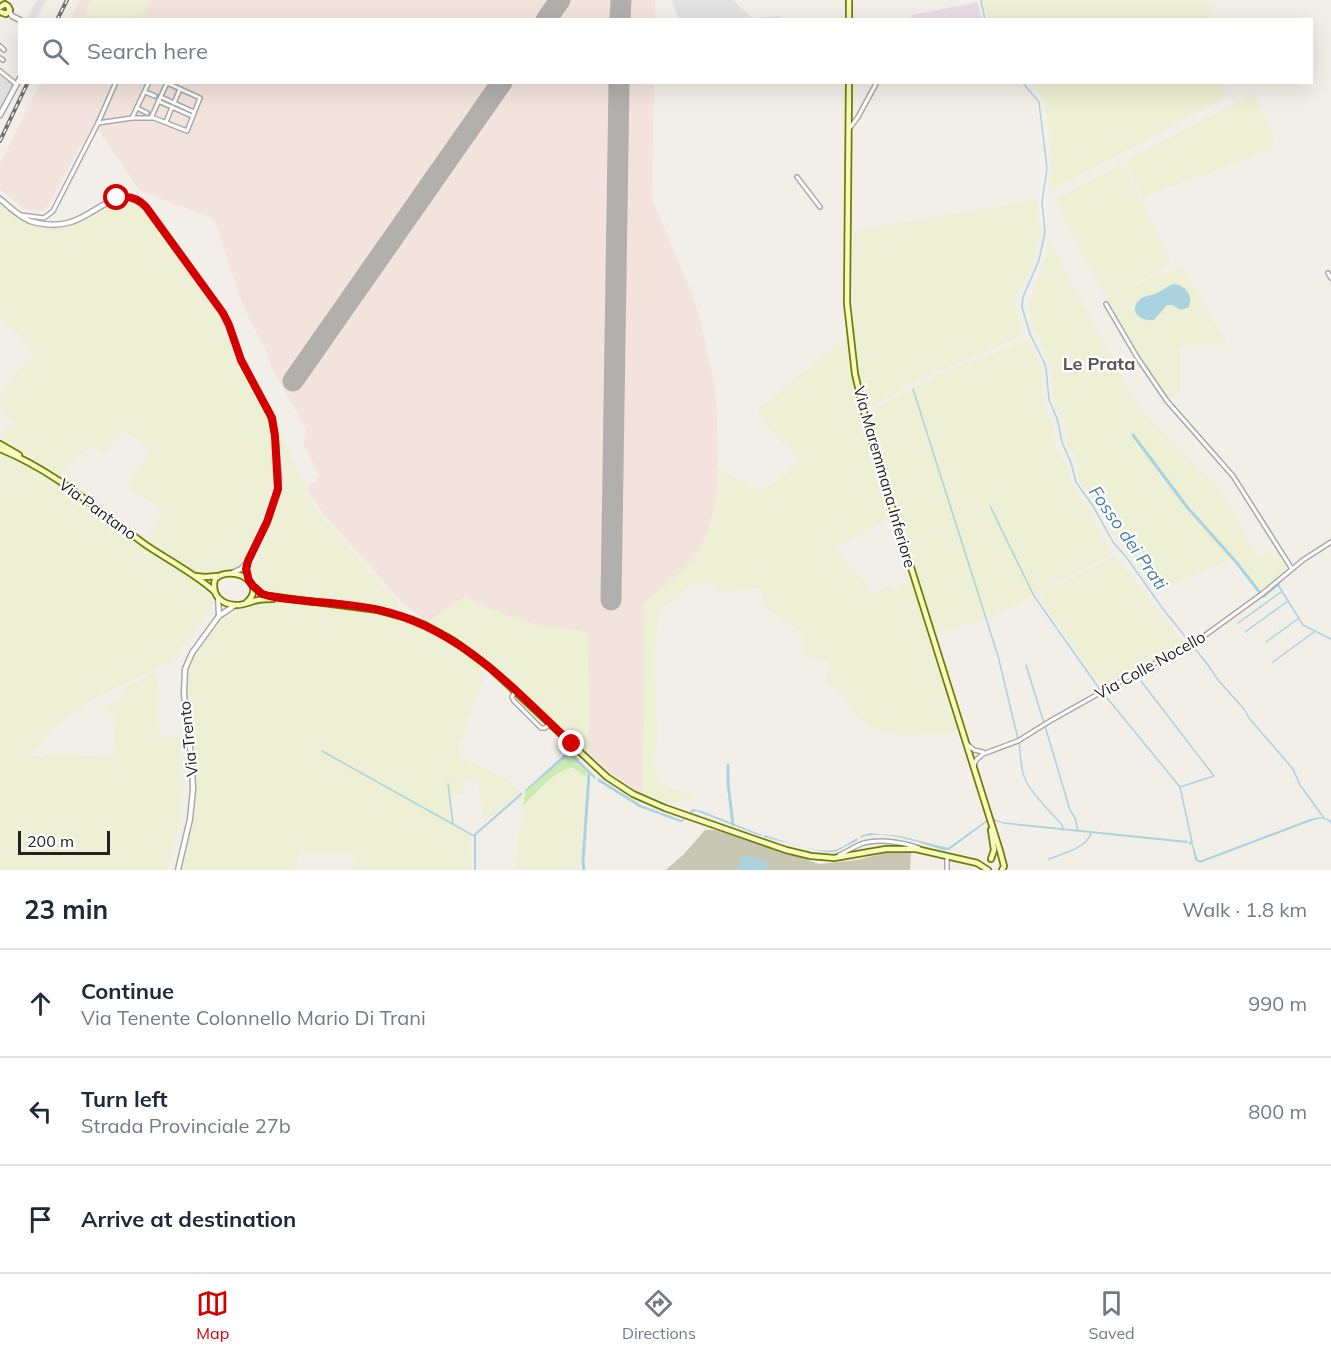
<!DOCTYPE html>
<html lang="en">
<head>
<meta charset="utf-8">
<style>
	body { margin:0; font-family:Mulish,sans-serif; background:#f6f6f7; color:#1f2937 }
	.scale { position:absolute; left:18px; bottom:15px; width:92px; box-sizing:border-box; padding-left:6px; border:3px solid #222; border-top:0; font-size:16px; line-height:21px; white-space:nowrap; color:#222; -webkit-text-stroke:4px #fff; paint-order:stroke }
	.stop { position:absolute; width:18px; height:18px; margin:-14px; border:4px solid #d40000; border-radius:50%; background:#fff }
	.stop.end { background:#d40000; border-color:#fff; box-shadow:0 2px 6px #0008 }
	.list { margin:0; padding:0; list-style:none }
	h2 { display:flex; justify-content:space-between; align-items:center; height:78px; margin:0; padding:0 24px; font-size:26px }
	h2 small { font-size:20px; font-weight:400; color:#747a83 }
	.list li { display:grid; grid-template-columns:39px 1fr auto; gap:18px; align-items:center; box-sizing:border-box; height:108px; padding:0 24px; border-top:2px solid #e0e1e3 }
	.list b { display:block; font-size:22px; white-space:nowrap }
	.list p { margin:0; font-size:20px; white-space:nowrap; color:#747a83 }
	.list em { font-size:20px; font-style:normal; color:#747a83 }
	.icon { flex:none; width:33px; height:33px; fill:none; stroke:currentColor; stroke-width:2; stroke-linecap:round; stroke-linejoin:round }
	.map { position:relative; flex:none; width:1331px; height:870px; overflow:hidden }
	.search { position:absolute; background:#fff; box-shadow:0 6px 24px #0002; left:18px; right:18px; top:18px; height:66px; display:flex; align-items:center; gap:15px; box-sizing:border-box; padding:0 21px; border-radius:0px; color:#747a83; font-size:22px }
	.sheet { height:402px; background:#fff }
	nav { display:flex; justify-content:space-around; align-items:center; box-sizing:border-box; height:84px; border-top:2px solid #e0e1e3; background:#fff; font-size:16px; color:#747a83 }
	nav a { display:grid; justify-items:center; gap:3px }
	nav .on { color:#d40000 }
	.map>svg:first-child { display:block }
</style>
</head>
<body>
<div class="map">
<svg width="1331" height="870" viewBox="0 0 1331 870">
	<rect width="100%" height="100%" fill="#f2efe9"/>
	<!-- residential -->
	<polygon fill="#e0dfdf" points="0,71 13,84 0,111"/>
	<!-- industrial -->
	<polygon fill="#ebdbe8" points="978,2 981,19 910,19 912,15"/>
	<!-- military -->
	<g fill="#f3e3dd">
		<polygon points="80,0 655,0 655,20 70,20"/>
		<polygon points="40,83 654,83 652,199 693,296 705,339 715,389 717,413 718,468 717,490 713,513 708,531 696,555 687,567 645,604 643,793 641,794 612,773 589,754 588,633 540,626 524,622 478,604 466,596 427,622 417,615 397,597 322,512 307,489 319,476 304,445 306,429 273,370 263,344 252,325 238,292 214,219 139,190 95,125 80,147 45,211 27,210 0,190 0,164"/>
	</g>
	<!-- construction -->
	<polygon fill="#c7c7b4" points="705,830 715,830 758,842 819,864 857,860 885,853 911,853 910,870 666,870 684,854"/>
	<!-- farmland -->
	<g fill="#eef0d5">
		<polygon points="90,0 152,0 139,19 84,19"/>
		<polygon points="984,0 1209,0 1213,19 989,19"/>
		<polygon points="1031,83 1224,83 1227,97 1050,191 1049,189 1052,152 1044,101"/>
		<polygon points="1254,93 1274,140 1273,145 1268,151 1143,197 1125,161"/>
		<polygon points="1122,164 1171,262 1115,298 1159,272 1162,275 1166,272 1167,273 1180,266 1228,343 1180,346 1180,391 1167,401 1109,302 1110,301 1107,300 1057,204 1057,198"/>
		<polygon points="123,199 132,199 141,204 212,301 219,313 237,363 266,414 269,421 274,469 274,482 252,542 240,567 235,569 228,569 208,574 200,574 177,562 147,541 163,511 128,485 150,451 124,429 103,453 91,445 59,475 56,475 41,463 4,443 4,441 1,435 13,422 0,407 0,397 6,392 4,389 36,352 0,318 0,204 21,220 39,226 55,227 79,221"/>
		<polygon points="1036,200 1041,232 1031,267 1018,295 1013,301 1024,335 919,380 867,408 856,364 854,326 853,234 854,231"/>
		<polygon points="1050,242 1132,397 1147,418 1184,454 1198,470 1216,484 1258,557 1262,558 1275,549 1287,564 1287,569 1264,589 1261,590 1235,558 1162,589 1159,589 1123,549 1109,528 1102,509 1080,482 1076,458 1067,446 1063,418 1054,408 1051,366 1029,319 1028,311 1029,302 1040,273"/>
		<polygon points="846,338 849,339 850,359 858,404 890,511 890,518 835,548 842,558 872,592 875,593 890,585 892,589 911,581 956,729 954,732 950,733 901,735 878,730 864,723 853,709 843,692 832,687 829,687 827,684 826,676 831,665 830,662 807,656 804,653 800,633 797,629 782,618 765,609 762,589 754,588 715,592 713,582 689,584 676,598 661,609 657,627 655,662 657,738 654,761 656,775 659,782 675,790 680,790 696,800 672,803 661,800 650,794 643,793 645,603 670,583 686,567 696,555 708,531 713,513 717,490 718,468 759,492 800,463 790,447 784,444 760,416 758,411 761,407"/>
		<polygon points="1027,341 1041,367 1043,401 1049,417 1052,422 1057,449 1066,463 1071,484 1077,495 1091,511 1098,530 1112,552 1111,555 1016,605 985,619 934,634 904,529 872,430 869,411 948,370"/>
		<polygon points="281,433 312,502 321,515 396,601 398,605 397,609 369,604 286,594 268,591 261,587 255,576 253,568 267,535 281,495 283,471 280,442"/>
		<polygon points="0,454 29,467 43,475 169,565 202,584 213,597 215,602 175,657 167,664 96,697 56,726 49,732 31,756 45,757 46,754 114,757 116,713 97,711 97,709 126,698 123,688 157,673 160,736 161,738 180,737 184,784 182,813 167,870 0,870"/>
		<polygon points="1115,555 1186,646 1163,657 1104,690 1038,597"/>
		<polygon points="465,596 478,604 524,622 540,626 588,633 589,754 498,668 450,634 427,622"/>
		<polygon points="265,601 284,601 353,609 385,615 410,622 431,631 461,649 486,670 459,745 460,758 480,766 505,778 521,792 485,822 477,778 463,780 465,793 451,796 455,827 471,836 472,870 353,870 353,854 299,853 293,870 179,870 190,830 196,801 196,777 193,738 185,689 187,674 193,656 226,613 233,609"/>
		<polygon points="569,768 577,770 586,777 581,863 574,870 515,870 515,867 523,806 533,795 562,771"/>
	</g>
	<!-- grass -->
	<path fill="#cdebb0" d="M569 755H570L587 772 586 777 573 768C558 767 534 795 523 806L525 792Z"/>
	<!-- parking -->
	<g fill="#e2e2e2">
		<polygon points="37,0 46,0 37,19 27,19"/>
		<polygon points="672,0 733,0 752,18 781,16 782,19 679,19"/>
	</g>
	<!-- water -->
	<g fill="#aad3df">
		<path d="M1174 284C1187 286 1193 296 1189 307L1181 310 1172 305H1167L1154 320C1141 322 1128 312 1139 300 1144 295 1151 296 1157 293 1163 290 1167 286 1174 284Z"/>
		<polygon points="566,753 572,753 595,776 596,780 569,755 525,792 525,790"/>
		<polygon points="598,778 641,805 681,820 686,818 682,822 680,822 639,807 601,783 598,782"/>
		<polygon points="522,792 522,795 476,835 476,870 474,870 474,834"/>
		<polygon points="693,809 702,811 762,835 761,836 696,811 691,813 689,813"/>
		<path d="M1320 817 1328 819 1331 821V824C1327 818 1320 818 1314 820L1200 863 1195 860 1192 845 1189 844V841L1192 842 1198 860H1202L1310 819Z"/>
		<polygon points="991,818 1002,822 1188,841 1187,843 1005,824 991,820"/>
		<path d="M988 819V821L949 850H943C924 844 879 828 861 838L860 836 870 833 900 836 948 848Z"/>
		<path d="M764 835C780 840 820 854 835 850 843 847 850 842 857 838L858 840 835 852H824L764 837Z"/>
		<polygon points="742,856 767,861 766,870 738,870"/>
	</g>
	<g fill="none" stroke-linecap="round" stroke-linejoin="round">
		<!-- stream -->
		<g stroke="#aad3df" stroke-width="1.5">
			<polyline points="981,0 985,20"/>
			<polyline points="1022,82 1039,102 1047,168 1042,202 1045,232 1039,260 1023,297 1022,307 1030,334 1044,362 1046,368 1049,400 1057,418 1062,442 1071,463 1076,482 1093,506 1113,542 1127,558 1163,609 1208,665 1218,680 1244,709 1249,718 1293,769 1300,785 1324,818"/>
			<polyline points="913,389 998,656 1018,739"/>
			<polyline points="990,506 1034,596 1101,691"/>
			<polyline points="1278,585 1303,625 1331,639"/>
			<polyline points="1238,623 1281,592"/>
			<polyline points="1245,632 1288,601"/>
			<polyline points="1266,642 1299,618"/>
			<polyline points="1273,662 1314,632"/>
			<polyline points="1026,665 1044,723"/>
			<polyline points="1141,681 1214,776 1180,787"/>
			<polyline points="1103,693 1180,787 1192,842"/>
			<polyline points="1045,726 1070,810 1075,818 1078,830"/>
			<path d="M1019 743C1021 755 1020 770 1026 781 1034 797 1050 811 1062 825L1063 830"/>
			<polyline points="322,751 474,836"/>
			<polyline points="448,784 453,824"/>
			<path d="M1049 859C1062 854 1087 848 1091 833"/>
		</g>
		<!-- canal -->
		<g stroke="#aad3df" stroke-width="3">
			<polyline points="1133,435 1187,507 1236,562 1261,594"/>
			<polyline points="1263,596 1264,596 1278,584 1278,585"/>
			<polyline points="728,765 728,783 733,825"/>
			<polyline points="584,870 583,862 589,773"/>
		</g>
		<!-- runway -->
		<g stroke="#b1b0ac" stroke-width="21">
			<polyline points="546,20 560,0"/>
			<polyline points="620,20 621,0"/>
			<polyline points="293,381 502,82"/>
			<polyline points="611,600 619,82"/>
		</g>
		<defs>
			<g id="minor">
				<polyline points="0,46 4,50"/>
				<polyline points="0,58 3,60"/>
				<polyline points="0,71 16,84"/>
				<polyline points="145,92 155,96"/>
				<polyline points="161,97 194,112"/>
				<polyline points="158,101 192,116"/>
				<polyline points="174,103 180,89"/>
				<polyline points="137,108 147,113"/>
				<polyline points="132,118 149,82"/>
				<polyline points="166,122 172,107"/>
				<polyline points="98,123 132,118 154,118 187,131 200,98 167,83 151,118"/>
				<polyline points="849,129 858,117 877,82"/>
				<polyline points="797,177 820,207"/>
				<polyline points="21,215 44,218 53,211 98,123 116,82"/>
				<polyline points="1328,273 1331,278"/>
				<polyline points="1106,304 1137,357 1167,401 1233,476 1292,569"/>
				<polyline points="515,691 512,697 514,701 541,728 545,728 550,724"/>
				<polyline points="967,744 974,750 983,752"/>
				<polyline points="974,766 976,760 983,754 1018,741 1050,721 1137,672 1189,647 1262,594 1303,560 1331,542"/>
				<path d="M839 855C847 852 853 847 861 844 878 838 902 842 919 848"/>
				<polyline points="947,856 947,870"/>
			</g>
			<g id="tertiary">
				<polyline points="9,11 12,16 20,20"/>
				<polyline points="0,115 20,78"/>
				<path d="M0 199C10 207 18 216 30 221 43 225 58 226 71 222 99 213 123 179 149 210L220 309 229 325 241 360 270 415 275 436 279 478 278 491 267 522 248 562 247 569 249 580"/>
				<polyline points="232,573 241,569 248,562"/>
				<polyline points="218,598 219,615"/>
				<polyline points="178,870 190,819 193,789 192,766 184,694 185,669 192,653 219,616 235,605"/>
			</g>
			<g id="secondary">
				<polyline points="0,7 5,4 8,6 10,10 6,14 0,12"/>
				<polyline points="849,20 849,0"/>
				<polyline points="849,82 847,303 855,374 867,425 882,475 1000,851 1004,866 1002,870"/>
				<polyline points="0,444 19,455"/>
				<path d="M0 449C55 471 99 511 146 545 168 560 194 573 214 591"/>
				<polyline points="195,576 205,577 217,576"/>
				<polyline points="253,586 262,594 269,596 377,610 410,619 425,625 454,641 489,667 607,777 633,794 665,808 786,850 811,856 834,858 886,849 916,849 977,863 988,870"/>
				<path d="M246 603C269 583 232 564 215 579 211 594 220 604 235 605 243 606 251 601 258 600 263 599 268 599 273 599"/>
				<polyline points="991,830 994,850 991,859"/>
			</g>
		</defs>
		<!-- minor casing -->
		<use href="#minor" stroke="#a9a9a9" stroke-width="6"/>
		<!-- tertiary casing -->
		<use href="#tertiary" stroke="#a9a9a9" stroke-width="7"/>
		<!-- secondary casing -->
		<use href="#secondary" stroke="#707d05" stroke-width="8"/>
		<!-- minor -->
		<use href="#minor" stroke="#fff" stroke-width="3"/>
		<!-- tertiary -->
		<use href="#tertiary" stroke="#fff" stroke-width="4"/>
		<!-- secondary -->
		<use href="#secondary" stroke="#f7fabf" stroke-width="4.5"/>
		<defs>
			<g id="rail">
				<polyline points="57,20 67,0"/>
				<polyline points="0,141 28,82"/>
			</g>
		</defs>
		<!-- rail casing -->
		<use href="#rail" stroke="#707070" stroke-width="4"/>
		<!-- rail -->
		<use href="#rail" stroke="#fff" stroke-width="1.5" stroke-dasharray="4.5" stroke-linecap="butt"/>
	</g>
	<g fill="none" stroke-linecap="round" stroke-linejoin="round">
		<!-- route -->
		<path stroke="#d40000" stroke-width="8" d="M117 198C129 195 138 198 146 207L223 313 229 325 241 360 272 418 275 436 278 489 267 522 248 561 246 569 249 581 253 586 262 594 269 596C305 603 343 602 379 610 460 628 514 689 572 744"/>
	</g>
	<g text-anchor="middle" stroke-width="4.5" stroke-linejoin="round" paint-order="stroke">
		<!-- street labels -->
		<g font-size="16" fill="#222" stroke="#fff">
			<text transform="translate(885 477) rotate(74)" y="6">Via Maremmana Inferiore</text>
			<text transform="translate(98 509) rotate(36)" y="6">Via Pantano</text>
			<text transform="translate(1150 665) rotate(-29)" y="6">Via Colle Nocello</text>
			<text transform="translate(188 739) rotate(-96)" y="6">Via Trento</text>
		</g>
		<!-- neighbourhood labels -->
		<g font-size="18" font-weight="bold" fill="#555" stroke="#fff">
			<text x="1099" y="370">Le Prata</text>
		</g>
		<!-- water labels -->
		<g font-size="18" font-style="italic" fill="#4a7aab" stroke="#fff">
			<text transform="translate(1128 538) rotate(55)" y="6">Fosso dei Prati</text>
		</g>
	</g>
</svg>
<div class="scale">200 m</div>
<div class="stop" style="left:117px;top:198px"></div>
<div class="stop end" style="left:572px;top:744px"></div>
<div class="search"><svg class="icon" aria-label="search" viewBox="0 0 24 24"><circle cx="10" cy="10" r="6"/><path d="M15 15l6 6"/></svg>Search here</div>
</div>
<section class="sheet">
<h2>23 min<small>Walk · 1.8 km</small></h2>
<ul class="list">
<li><svg class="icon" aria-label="ahead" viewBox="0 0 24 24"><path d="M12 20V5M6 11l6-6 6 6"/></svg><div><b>Continue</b><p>Via Tenente Colonnello Mario Di Trani</p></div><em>990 m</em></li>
<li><svg class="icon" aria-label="left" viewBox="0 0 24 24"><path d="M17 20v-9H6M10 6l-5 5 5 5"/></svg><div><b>Turn left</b><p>Strada Provinciale 27b</p></div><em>800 m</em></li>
<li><svg class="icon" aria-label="arrive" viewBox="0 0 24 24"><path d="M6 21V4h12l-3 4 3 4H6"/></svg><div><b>Arrive at destination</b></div></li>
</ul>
</section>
<nav>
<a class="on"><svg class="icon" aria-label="map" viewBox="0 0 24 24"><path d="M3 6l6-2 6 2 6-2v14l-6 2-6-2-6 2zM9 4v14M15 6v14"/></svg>Map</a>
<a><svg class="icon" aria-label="directions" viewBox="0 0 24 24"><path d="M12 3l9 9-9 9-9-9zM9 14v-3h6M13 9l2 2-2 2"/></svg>Directions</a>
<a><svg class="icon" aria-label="saved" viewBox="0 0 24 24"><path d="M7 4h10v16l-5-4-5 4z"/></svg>Saved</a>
</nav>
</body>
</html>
